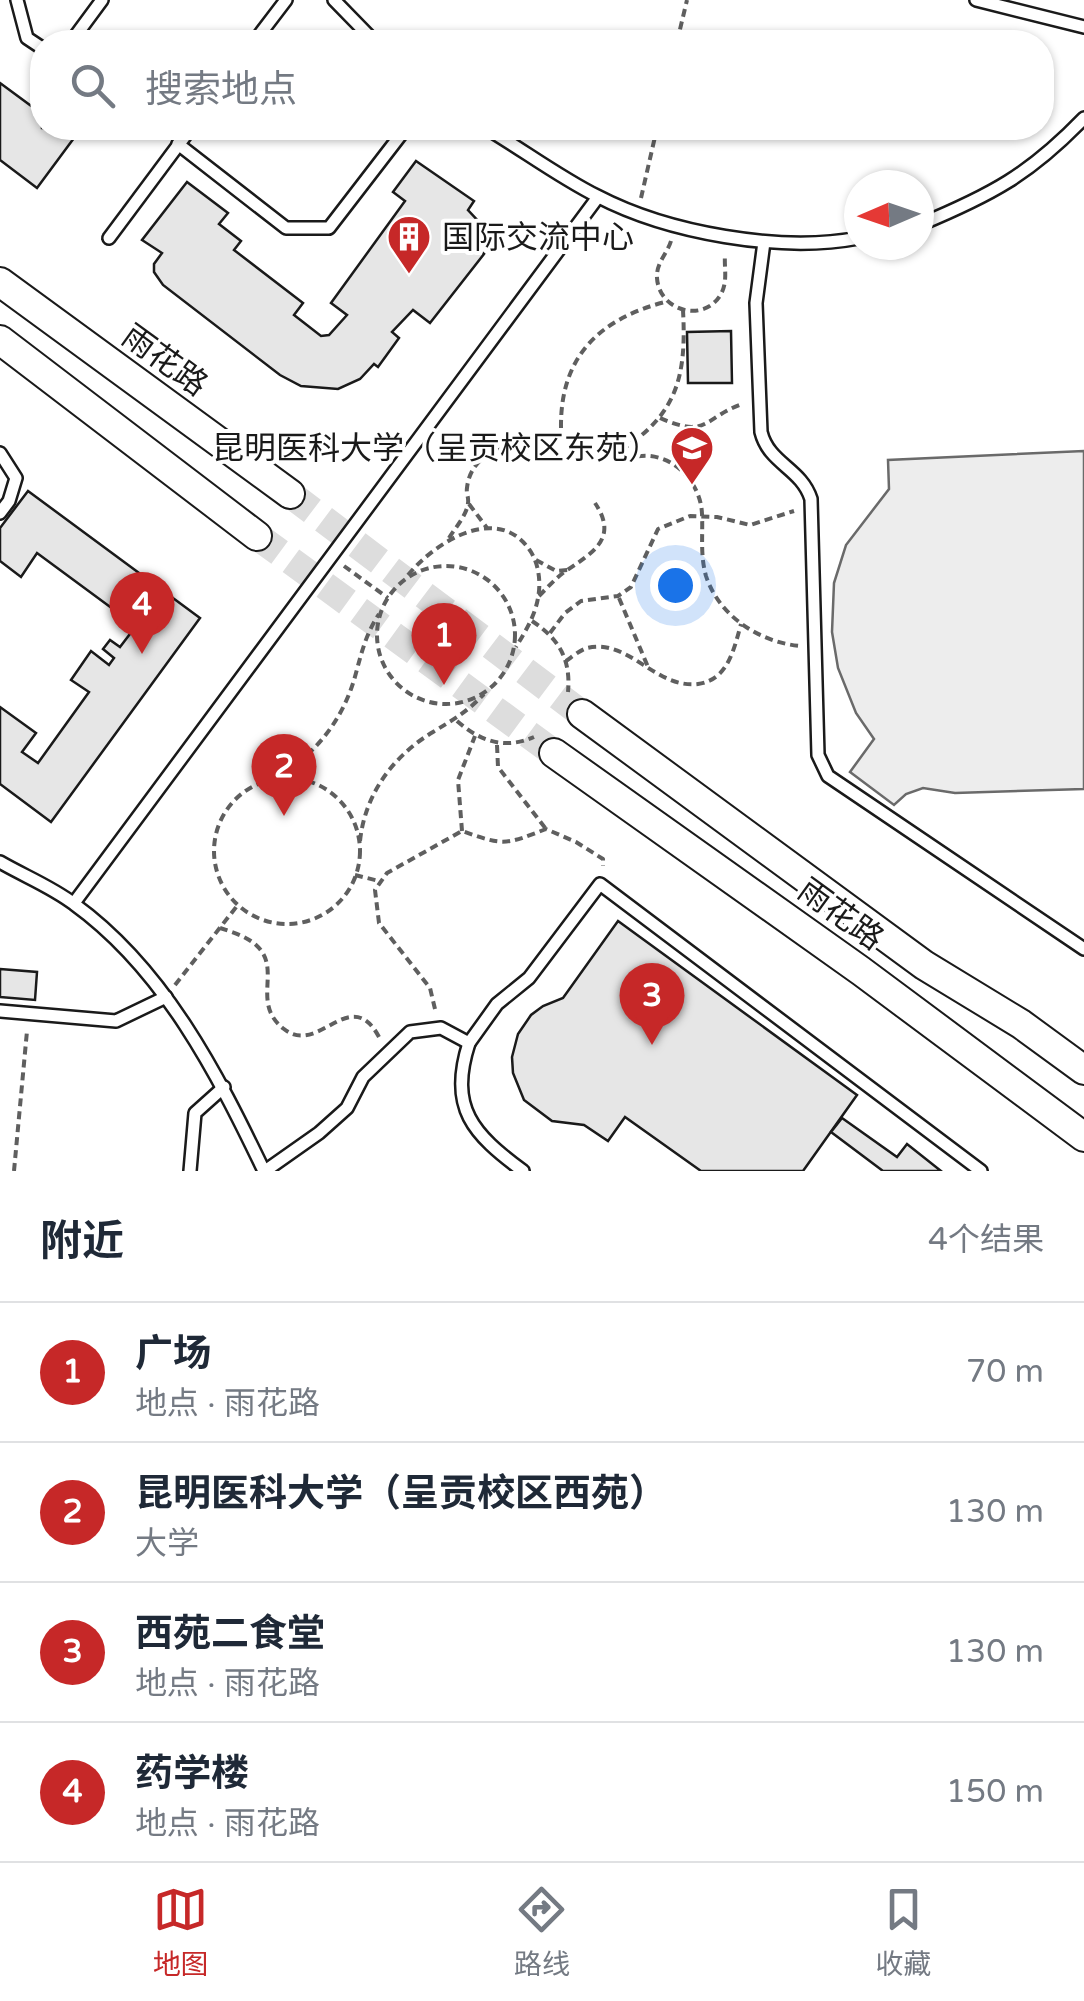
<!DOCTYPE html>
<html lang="zh">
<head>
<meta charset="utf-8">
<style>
	body { margin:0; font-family:"Varela Round","Noto Sans SC",sans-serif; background:#f2f2f3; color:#1f2937 }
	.compass { position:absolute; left:844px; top:170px; width:90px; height:90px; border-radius:50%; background:#fff; box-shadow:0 2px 8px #0004; rotate:268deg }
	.you { position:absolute; left:675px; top:585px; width:35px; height:35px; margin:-25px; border:8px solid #fff; border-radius:50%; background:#1a73e8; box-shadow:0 0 0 15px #1a73e833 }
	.badge { display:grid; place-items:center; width:65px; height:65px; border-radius:50%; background:#c62828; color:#fff; font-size:32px; font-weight:700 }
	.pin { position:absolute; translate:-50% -82px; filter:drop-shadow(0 2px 5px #0008) }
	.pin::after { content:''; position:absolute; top:52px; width:35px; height:30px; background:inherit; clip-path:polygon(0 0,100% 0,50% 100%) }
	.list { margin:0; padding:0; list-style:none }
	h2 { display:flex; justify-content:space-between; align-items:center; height:130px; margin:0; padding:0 40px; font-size:42px }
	h2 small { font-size:32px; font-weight:400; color:#747a83 }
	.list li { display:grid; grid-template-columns:65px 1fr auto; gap:30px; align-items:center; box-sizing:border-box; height:140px; padding:0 40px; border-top:2px solid #e0e1e3 }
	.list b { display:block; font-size:38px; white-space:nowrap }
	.list p { margin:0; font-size:32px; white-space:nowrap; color:#747a83 }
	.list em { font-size:32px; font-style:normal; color:#747a83 }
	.icon { flex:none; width:55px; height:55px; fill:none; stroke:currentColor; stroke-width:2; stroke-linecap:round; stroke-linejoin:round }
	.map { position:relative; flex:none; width:1084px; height:1171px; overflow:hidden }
	.search { position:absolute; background:#fff; box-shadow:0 2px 8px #0004; left:30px; right:30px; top:30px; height:110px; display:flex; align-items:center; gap:25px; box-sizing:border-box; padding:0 35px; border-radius:40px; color:#747a83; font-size:38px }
	.sheet { height:690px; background:#fff }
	nav { display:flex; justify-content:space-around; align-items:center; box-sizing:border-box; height:140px; border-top:2px solid #e0e1e3; background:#fff; font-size:28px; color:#747a83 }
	nav a { display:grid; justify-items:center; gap:5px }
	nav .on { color:#c62828 }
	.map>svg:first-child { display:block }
</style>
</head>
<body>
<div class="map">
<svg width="1084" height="1171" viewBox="0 0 1084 1171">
	<rect width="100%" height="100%" fill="#fff"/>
	<!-- green -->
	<polygon fill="#ededed" stroke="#6a6a6a" stroke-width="2.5" points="1084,451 1084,789 955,793 923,788 906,794 894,805 850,772 874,739 856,713 838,668 832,632 834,583 846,545 889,489 888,460"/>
	<!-- building -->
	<g fill="#e6e6e6" stroke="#1a1a1a" stroke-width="2.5">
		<polygon points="0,83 42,114 42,128 60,128 74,138 37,188 0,160"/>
		<polygon points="416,161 474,201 468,210 481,224 480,240 476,247 484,254 430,323 413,310 392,332 399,338 378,367 374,364 360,379 338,389 301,386 280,375 163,285 154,272 154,264 162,253 142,240 187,182 228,213 219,224 241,241 234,250 303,303 294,315 321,336 329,335 347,315 331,303 405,201 393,192"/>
		<polygon points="731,331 732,383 688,383 687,332"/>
		<polygon points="28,491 200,618 51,822 0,784 0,707 36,733 22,752 38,763 89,692 71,680 91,651 109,665 114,658 103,649 110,640 120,647 136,626 37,553 21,577 0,561 0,528"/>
		<polygon points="618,921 857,1095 803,1171 701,1171 625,1117 608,1141 584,1125 552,1121 524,1100 513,1073 512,1057 518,1034 531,1015 543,1006 563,998"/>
		<polygon points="0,969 37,972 35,1000 0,997"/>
		<polygon points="842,1118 897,1157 907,1144 941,1171 883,1171 831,1132"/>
	</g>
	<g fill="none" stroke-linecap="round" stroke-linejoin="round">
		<!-- tertiary-tunnel -->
		<g stroke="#ddd" stroke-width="28" stroke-dasharray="28 14" stroke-linecap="butt">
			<polyline points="290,494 582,714"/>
			<polyline points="257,536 554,753"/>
		</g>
		<defs>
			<g id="service">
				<polyline points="17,0 27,38 42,48"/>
				<polyline points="334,0 375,42"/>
				<polyline points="976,0 1084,27"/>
				<polyline points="71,42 102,0"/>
				<polyline points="254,42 286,0"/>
				<path d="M486 128C523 150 559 177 597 196 668 233 780 253 859 238"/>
				<polyline points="178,144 286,228 329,228 406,128"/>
				<path d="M919 225C991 195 1029 175 1084 118"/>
				<polyline points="109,238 191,128"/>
				<path d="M764 242 756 303 761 432C769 464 801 468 811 499L818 755 828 776 1084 949"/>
				<polyline points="0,453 16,478 9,501 0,513"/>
				<path d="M0 862C24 876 52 887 74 904 164 969 217 1073 264 1171"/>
				<polyline points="74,903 598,197"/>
				<polyline points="0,1011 116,1021 166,997"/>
				<path d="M469 1043C448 1108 473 1134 523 1171"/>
				<polyline points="190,1171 195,1113 224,1087"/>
				<polyline points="265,1171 319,1133 347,1108 363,1077 410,1032 441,1028 469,1043 497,1004 529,978 600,884 981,1171"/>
			</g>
			<g id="tertiary">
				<polyline points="0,282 290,494"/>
				<polyline points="0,340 257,536"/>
				<polyline points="582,714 924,965 1021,1024 1084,1070"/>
				<polyline points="554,753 861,971 1084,1137"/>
			</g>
		</defs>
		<!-- service casing -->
		<use href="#service" stroke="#1a1a1a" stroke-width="16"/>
		<!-- tertiary casing -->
		<use href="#tertiary" stroke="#1a1a1a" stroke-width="32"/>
		<!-- path -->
		<g stroke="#5f5f5f" stroke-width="4" stroke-dasharray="8 5" stroke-linecap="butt">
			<polyline points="677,42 687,0"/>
			<polyline points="641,198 657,128"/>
			<path d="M671 241C667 254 656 263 657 278 659 311 704 324 721 294 728 281 724 268 725 255"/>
			<path d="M660 418C708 439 703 418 742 404"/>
			<path d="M561 428C560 357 599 319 665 302"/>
			<path d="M610 457C675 419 687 382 683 310"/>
			<path d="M612 461C624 459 637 455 650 456 679 459 701 486 702 514 703 535 700 555 706 576 719 616 759 642 800 646"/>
			<polyline points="469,504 487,528"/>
			<path d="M449 538C455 528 467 515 468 503 469 498 466 493 467 488 470 456 505 439 531 453"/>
			<polyline points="536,560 556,571 568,570"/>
			<polyline points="344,566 388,598"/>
			<circle cx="446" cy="635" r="69"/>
			<path d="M408 575C436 541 499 502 531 552 539 565 541 583 538 598 535 616 525 632 516 647"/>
			<path d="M539 596C547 588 554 580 563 573 590 554 620 540 595 503"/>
			<polyline points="619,598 648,667"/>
			<path d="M532 621C559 639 571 659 568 692"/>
			<polyline points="550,633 565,613 581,601 618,596 631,587 658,529 690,516 717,517 750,525 794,511"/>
			<path d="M566 661C572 657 580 650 587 648 629 638 655 689 698 684 728 680 734 649 741 624"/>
			<path d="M457 721C480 741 504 750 534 737"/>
			<polyline points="497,745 498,767 546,829"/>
			<path d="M276 778C316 754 344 719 356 673 362 651 366 634 379 614"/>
			<circle cx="287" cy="851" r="73"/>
			<polyline points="462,831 458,780 475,736"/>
			<path d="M360 841C365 794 393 756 433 732 454 719 466 713 484 694"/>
			<polyline points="355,875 379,881"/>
			<path d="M220 928C232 932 246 936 256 945 283 969 250 1003 284 1029 319 1057 350 983 379 1037"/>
			<polyline points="175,985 237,906"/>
			<path d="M435 1009 430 988 379 923 375 890 387 873 462 831C504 846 505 845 546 829L576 842 603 859V866"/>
			<polyline points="14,1171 27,1031"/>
		</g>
		<!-- service -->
		<use href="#service" stroke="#fff" stroke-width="11"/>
		<!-- tertiary -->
		<use href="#tertiary" stroke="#fff" stroke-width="28"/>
	</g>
	<!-- icons -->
	<defs>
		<symbol id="building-pin" viewBox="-11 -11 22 30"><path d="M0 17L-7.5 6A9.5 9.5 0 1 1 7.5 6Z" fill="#c62828" stroke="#fff"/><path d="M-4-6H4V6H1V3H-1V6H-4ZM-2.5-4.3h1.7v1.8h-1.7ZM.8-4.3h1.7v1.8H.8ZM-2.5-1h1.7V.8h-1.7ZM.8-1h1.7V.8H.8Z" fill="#fff"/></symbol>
		<symbol id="university-pin" viewBox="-11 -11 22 30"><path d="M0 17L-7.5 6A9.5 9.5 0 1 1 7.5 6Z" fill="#c62828" stroke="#fff"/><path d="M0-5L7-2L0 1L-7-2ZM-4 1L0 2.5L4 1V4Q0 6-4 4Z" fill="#fff"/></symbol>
	</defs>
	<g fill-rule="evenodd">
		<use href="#building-pin" x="384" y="212" width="50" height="68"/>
		<use href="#university-pin" x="667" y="423" width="50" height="68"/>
	</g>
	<g text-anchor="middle" stroke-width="8" stroke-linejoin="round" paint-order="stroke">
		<!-- poi labels -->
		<g font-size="32" fill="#1a1a1a" stroke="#fff" text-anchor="start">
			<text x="442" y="248">国际交流中心</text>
			<text x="660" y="459" text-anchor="end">昆明医科大学（呈贡校区东苑）</text>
		</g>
		<!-- street labels -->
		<g font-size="32" fill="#1a1a1a" stroke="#fff">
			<text transform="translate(165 360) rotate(36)" y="11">雨花路</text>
			<text transform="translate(841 914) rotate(36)" y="11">雨花路</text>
		</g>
	</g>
</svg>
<svg class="compass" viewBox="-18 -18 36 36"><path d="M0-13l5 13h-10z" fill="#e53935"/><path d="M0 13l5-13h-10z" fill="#747a83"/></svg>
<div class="you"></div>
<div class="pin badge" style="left:444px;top:685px">1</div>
<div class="pin badge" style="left:284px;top:816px">2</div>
<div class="pin badge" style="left:652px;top:1045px">3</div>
<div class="pin badge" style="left:142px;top:654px">4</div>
<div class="search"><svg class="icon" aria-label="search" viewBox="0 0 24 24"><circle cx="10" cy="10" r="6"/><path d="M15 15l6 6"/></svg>搜索地点</div>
</div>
<section class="sheet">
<h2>附近<small>4个结果</small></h2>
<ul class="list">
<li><span class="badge">1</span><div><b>广场</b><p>地点 · 雨花路</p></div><em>70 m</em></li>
<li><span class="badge">2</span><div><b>昆明医科大学（呈贡校区西苑）</b><p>大学</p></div><em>130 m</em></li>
<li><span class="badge">3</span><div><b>西苑二食堂</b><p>地点 · 雨花路</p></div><em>130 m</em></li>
<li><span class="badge">4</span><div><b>药学楼</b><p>地点 · 雨花路</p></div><em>150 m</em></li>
</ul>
</section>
<nav>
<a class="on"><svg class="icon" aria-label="map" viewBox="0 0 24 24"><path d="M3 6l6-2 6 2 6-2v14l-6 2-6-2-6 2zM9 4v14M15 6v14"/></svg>地图</a>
<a><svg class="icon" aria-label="directions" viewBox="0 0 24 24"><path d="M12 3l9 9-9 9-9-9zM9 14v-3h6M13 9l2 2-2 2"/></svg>路线</a>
<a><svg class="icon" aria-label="saved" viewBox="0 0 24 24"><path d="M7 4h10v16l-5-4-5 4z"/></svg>收藏</a>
</nav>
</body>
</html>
